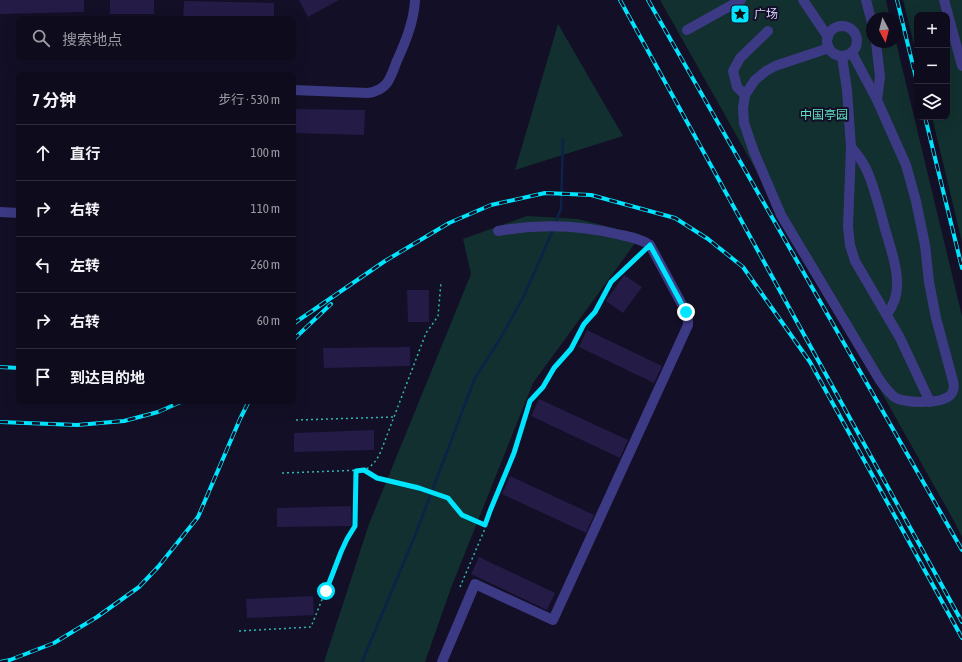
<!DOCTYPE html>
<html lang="zh">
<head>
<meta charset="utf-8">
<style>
	body { margin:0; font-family:"Asap Condensed","Noto Sans SC",sans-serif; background:#1c1929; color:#f1f3f6 }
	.controls { position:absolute; right:12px; top:12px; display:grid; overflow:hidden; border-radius:8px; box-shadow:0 4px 16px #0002 }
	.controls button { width:36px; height:36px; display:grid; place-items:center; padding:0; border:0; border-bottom:1px solid #2e2b3b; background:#0e0b1c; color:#f1f3f6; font:20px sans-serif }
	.compass { position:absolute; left:866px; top:12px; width:36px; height:36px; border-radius:50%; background:#0e0b1c; box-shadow:0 4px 16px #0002; rotate:173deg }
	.stop { position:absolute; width:12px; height:12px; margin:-9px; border:3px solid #00e5ff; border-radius:50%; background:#fff }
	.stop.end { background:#00e5ff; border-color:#fff; box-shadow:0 1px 4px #0008 }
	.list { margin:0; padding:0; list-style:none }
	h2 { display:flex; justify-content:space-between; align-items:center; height:52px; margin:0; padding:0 16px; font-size:17px }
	h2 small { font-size:13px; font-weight:400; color:#9b9ba3 }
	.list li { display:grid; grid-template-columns:26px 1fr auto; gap:12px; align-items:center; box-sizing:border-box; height:56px; padding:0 16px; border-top:1px solid #2e2b3b }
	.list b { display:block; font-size:15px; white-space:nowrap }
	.list em { font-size:13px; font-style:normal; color:#9b9ba3 }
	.icon { flex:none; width:22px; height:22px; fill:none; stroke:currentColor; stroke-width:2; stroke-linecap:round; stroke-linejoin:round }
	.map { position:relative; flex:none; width:962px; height:662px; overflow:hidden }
	.search { position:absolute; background:#0e0b1c; box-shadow:0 4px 16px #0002; left:16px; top:16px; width:280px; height:44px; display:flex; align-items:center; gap:10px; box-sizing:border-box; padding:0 14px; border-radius:8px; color:#9b9ba3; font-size:15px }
	.panel { position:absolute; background:#0e0b1c; box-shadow:0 4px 16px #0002; left:16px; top:72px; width:280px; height:332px; border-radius:8px }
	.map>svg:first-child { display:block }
</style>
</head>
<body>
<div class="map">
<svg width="962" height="662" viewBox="0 0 962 662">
	<rect width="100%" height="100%" fill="#130f26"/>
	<!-- green -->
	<g fill="#12302f">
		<polygon points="660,0 886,0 890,18 872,18 872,42 896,42 962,316 962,537 954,521"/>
		<polygon points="903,0 962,0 962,242 932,117 947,117 947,15 917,15 917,57"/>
		<polygon points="558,24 623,136 515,170"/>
		<polygon points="527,216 578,219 641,235 533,383 451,588 425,662 324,662 369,524 471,274 463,239"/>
	</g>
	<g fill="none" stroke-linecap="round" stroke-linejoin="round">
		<!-- stream -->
		<g stroke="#0c2248" stroke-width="2.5">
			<polyline points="555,223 561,209 563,139"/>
			<polyline points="362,662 416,533 475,378 500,339 524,296 553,230"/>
		</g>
	</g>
	<!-- building -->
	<g fill="#241b47">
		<polygon points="0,0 84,0 84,12 0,14"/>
		<rect x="110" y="0" width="44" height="14"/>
		<polygon points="299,0 339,0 308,17"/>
		<polygon points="184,1 274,3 274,19 183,19"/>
		<polygon points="293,109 365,110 364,135 293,133"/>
		<polygon points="624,275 642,287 623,313 606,301"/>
		<polygon points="407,290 429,290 429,322 408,322"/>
		<polygon points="587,330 662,366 654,383 579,347"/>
		<polygon points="410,347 410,366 324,368 323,348"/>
		<polygon points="539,399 628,440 620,458 531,416"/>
		<polygon points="374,430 374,450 294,452 294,433"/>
		<polygon points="510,476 594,515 586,533 502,494"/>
		<polygon points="351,506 352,526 277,527 277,508"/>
		<polygon points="479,557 555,593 547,610 471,574"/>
		<polygon points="313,596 314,615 247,618 246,599"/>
	</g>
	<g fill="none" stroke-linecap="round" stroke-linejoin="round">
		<!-- path -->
		<g stroke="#2fb8b0" stroke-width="1.5" stroke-dasharray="2 3" stroke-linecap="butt">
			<polyline points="296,420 394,417"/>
			<polyline points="364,471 377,478 419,487 448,498 462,515 485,525"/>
			<path d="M282 473 364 470C373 466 377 460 381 451L426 333 434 322 438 316 441 282"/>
			<polyline points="460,587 484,531 489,511 514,453 530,401 543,387 554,368 571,349 584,324 595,312 611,282 643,252"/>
			<polyline points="239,631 311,627 341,552 347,539 355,526 356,471"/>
		</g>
		<!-- minor -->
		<g stroke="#3d3a85" stroke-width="10">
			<polyline points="803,0 828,37"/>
			<polyline points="866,0 872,23"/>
			<polyline points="944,0 962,66"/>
			<circle cx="842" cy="41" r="15"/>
			<polyline points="687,30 741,0"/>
			<polyline points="876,42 880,77 877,100"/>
			<path d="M829 48 775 66 766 71 755 80 745 95 743 108 744 123 754 152 781 215 879 379C884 386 889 394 896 398 906 403 945 405 952 393 954 390 954 385 953 381L936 318 929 282 925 245 916 201 906 165 877 100 852 53"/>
			<polyline points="842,57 847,90 851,147 848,227 850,245 855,261 900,338 930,402"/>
			<path d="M293 90 368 93C376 92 382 89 387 83 391 77 394 69 396 63 405 43 414 22 415 0"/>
			<polyline points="745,95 737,87 733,71 740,58 768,31"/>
			<path d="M851 147C858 155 864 163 868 173 875 190 880 210 885 229 890 246 898 269 897 286 897 297 893 306 887 314"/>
			<polyline points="0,212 19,213"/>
			<path d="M442 662 475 584 553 620 688 325V319L686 312 650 245C641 239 631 237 621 235 581 225 538 224 498 231"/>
		</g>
		<defs>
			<g id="rail">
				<polyline points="620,0 962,622"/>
				<polyline points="648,0 962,550"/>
				<polyline points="897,0 917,82"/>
				<polyline points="925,117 962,268"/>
				<polyline points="293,324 385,261 449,223 491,205 545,193 591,195 675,218 708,239 743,267 810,362 962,638"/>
				<polyline points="293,340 331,304"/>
				<polyline points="0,367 19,368"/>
				<polyline points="0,422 77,425 124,421 158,412 183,401"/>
				<polyline points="0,662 10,660 54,643 97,617 139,587 158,567 198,517 240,419 249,401"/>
			</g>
		</defs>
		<!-- rail casing -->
		<use href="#rail" stroke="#00e5ff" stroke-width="4"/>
		<!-- rail -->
		<use href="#rail" stroke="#130f26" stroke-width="2.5" stroke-dasharray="8" stroke-linecap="butt"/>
	</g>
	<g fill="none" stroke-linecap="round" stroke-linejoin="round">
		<!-- route -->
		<polyline stroke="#00e5ff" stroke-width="5" points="326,591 341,552 347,539 355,526 356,471 364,470 377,478 419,488 448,498 462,515 485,525 490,511 514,453 530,401 543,387 554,368 571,349 584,324 595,312 611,282 650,245 686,312"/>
	</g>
	<!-- icons -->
	<defs>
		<symbol id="sight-square" viewBox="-11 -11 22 22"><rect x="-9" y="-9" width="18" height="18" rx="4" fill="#00e5ff" stroke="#130f26"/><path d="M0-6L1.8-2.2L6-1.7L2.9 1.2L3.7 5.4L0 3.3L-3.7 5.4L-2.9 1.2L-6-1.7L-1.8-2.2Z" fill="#111"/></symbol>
	</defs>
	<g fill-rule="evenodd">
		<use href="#sight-square" x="729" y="3" width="22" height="22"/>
	</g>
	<g text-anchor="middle" stroke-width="4" stroke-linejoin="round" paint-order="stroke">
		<!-- poi labels -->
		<g font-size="12" fill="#d9d4ff" stroke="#130f26" text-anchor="start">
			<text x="754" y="18">广场</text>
		</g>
		<!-- park labels -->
		<g font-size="12" fill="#5fe0c0" stroke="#130f26">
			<text x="824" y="119">中国亭园</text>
		</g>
	</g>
</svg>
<div class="controls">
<button>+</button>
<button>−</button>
<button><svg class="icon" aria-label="layers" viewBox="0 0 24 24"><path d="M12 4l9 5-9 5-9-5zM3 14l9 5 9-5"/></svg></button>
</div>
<svg class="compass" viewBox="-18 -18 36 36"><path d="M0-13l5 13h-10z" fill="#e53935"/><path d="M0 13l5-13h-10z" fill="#9b9ba3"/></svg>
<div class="stop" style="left:326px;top:591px"></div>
<div class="stop end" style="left:686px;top:312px"></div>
<div class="search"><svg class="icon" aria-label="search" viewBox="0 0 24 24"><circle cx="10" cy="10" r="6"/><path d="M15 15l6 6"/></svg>搜索地点</div>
<section class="panel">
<h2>7 分钟<small>步行 · 530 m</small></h2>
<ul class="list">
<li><svg class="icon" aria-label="ahead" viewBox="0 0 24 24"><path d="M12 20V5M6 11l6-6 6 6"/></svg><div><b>直行</b></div><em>100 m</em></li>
<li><svg class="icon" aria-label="right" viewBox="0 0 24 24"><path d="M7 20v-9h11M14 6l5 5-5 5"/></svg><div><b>右转</b></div><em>110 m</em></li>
<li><svg class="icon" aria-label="left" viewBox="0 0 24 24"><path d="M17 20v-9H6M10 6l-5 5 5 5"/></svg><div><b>左转</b></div><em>260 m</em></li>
<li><svg class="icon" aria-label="right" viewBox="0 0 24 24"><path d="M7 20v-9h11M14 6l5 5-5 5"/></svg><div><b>右转</b></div><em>60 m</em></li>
<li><svg class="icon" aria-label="arrive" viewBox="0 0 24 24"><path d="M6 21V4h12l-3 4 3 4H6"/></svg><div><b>到达目的地</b></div></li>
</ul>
</section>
</div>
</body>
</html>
